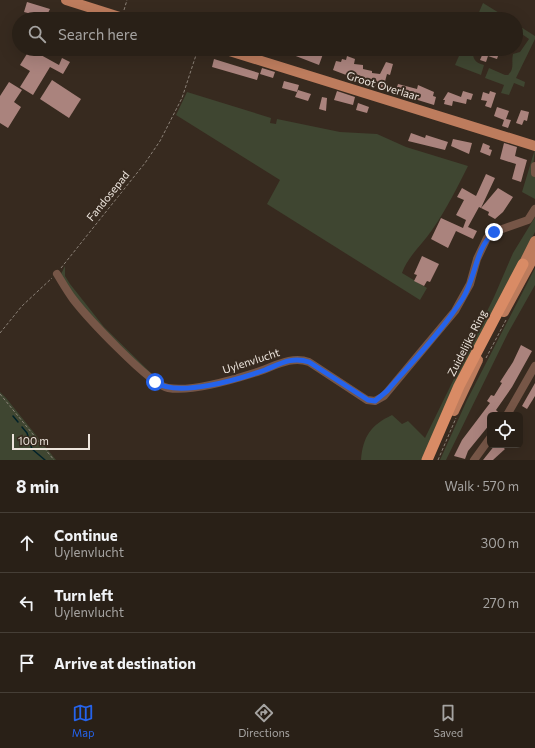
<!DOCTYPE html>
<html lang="en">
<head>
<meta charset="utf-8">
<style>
	body { margin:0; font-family:Commissioner,sans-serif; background:#312820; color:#f1f3f6 }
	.controls { position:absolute; right:12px; bottom:12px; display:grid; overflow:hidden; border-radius:6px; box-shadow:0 4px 16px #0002 }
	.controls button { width:36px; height:36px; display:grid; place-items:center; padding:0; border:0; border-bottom:1px solid #453e36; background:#292017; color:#f1f3f6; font:20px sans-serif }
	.scale { position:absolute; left:12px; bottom:10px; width:78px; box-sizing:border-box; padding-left:4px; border:2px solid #ede5dd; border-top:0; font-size:11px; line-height:14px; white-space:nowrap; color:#ede5dd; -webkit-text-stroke:3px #372a1f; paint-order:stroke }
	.stop { position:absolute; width:12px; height:12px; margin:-9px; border:3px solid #2563eb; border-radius:50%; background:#fff }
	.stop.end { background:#2563eb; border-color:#fff; box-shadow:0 1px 4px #0008 }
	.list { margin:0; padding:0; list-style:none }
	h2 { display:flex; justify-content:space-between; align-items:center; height:52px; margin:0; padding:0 16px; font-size:17px }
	h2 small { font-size:13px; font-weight:400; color:#a5a3a1 }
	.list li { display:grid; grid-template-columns:26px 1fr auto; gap:12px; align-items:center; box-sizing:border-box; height:60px; padding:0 16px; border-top:1px solid #453e36 }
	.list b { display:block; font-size:15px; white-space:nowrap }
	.list p { margin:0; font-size:13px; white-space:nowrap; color:#a5a3a1 }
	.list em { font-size:13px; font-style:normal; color:#a5a3a1 }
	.icon { flex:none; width:22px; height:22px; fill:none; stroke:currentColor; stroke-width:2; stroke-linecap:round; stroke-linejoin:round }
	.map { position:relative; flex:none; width:535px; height:460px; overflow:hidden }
	.search { position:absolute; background:#292017; box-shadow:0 4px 16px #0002; left:12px; right:12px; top:12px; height:44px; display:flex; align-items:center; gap:10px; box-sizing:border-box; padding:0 14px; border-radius:22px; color:#a5a3a1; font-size:15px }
	.sheet { height:232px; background:#292017 }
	nav { display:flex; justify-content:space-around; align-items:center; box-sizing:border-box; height:56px; border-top:1px solid #453e36; background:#292017; font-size:11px; color:#a5a3a1 }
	nav a { display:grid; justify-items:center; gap:2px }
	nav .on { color:#2563eb }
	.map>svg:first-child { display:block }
</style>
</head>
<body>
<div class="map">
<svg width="535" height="460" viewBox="0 0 535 460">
	<rect width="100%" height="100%" fill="#372a1f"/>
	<!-- green -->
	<g fill="#3f4631">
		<polygon points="483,3 509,19 476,19"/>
		<path d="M516 24 535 36V39L516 78 525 82 524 87 514 83 509 95 501 93 504 85 485 78 489 68 505 75H508C515 68 511 63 513 54L520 52 529 39 516 30Z"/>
		<path d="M462 49H473C472 58 475 63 484 65L481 75 455 65Z"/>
		<path d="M187 92 271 118 270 123 276 124 277 119 340 132 377 134 406 147 468 166C457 188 446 210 432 230 422 245 408 256 402 273L427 288 420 300 267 204 280 180 176 115Z"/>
		<polygon points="535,149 533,169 535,177 535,199 522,192"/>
		<path d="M535 217V232L468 359 422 460H361C363 436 371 425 392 415L402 424 408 421 425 438 494 297 513 253Z"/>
		<polygon points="65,266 65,276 70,284 104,327 158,380 158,383 74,298 61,274"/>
		<polygon points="535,268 535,285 508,333 446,460 440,460 467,400"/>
		<polygon points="0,392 6,398 56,460 0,460"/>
	</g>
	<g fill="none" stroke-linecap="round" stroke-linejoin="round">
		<!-- stream -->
		<g stroke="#012129" stroke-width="1.5">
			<polyline points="13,416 18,422"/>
			<polyline points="22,427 27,433 32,449 45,460"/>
		</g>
	</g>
	<!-- building -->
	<g fill="#aa837d">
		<polygon points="27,2 50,9 48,13 65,19 51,19 24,12"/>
		<polygon points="30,49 59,65 62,58 70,62 63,74 50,67 33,95 20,87 30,71 20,65"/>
		<polygon points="289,49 297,49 307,53 308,49 313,49 313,51 323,54 319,65 288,53"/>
		<polygon points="473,49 487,49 499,53 497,59 488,56 486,62 480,60 483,53"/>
		<polygon points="347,56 355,59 354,64 363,65 363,69 372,71 372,73 380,74 386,62 393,64 390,75 387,74 383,89 333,70 336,61 341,62 342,59 346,60"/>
		<polygon points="214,59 259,73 257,80 212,67"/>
		<polygon points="262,68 275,72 273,78 260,74"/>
		<polygon points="52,80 81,99 69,118 40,99"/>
		<polygon points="284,81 299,85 297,92 282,88"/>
		<polygon points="9,82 22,90 14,102 21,107 8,128 0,123 0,96"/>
		<polygon points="398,84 417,89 418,85 434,92 433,96 436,97 434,105 395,93"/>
		<polygon points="298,90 311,94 308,101 295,97"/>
		<polygon points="337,91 355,97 353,105 334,100"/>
		<polygon points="463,91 473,94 471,100 467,99 466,104 453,101 452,106 444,104 445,100 443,100 448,92 461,97"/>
		<polygon points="490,91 496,93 491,108 485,106 487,101 481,100 483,92 489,94"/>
		<polygon points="322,97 327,98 326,111 319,109"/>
		<polygon points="358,103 369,107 367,113 356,110"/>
		<polygon points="497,107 509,111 506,119 511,120 508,128 502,126 504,120 494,116"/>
		<polygon points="521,110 529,112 527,121 524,120 522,125 516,123"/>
		<polygon points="411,133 425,138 426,135 448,142 445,150 408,141"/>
		<polygon points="453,139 472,143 469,154 451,146"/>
		<polygon points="483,143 490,146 489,149 492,150 490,156 480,152"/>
		<polygon points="504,143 517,147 515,156 527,160 521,182 512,179 516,164 500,159"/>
		<polygon points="486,174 495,178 481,208 479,207 468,227 477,231 473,239 456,231 448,248 431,239 441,218 463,228 466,220 456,215 464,200 457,197 462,188 476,196"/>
		<polygon points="498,188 513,197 503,212 495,219 488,215 489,212 481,208"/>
		<polygon points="422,256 439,264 430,282 427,281 424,286 414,281 417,275 414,274"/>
		<polygon points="521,345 532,351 512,387 496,410 498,412 496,415 490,415 490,424 468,451 465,459 454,456 462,440 490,403 487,401 491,395 494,396 502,383 500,382 513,362"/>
		<polygon points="535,383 535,396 527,409 522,406"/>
		<polygon points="495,445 500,445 505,449 493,460 483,460"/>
	</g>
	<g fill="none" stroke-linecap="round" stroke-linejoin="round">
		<!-- path -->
		<g stroke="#8b8177" stroke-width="1" stroke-dasharray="3 2" stroke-linecap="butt">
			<polyline points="124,10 127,0"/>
			<polyline points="61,268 145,163 160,141 182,98 198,49"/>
			<polyline points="0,333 22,306 52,278"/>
			<polyline points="486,358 506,320"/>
			<polyline points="0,394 54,460"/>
			<polyline points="438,460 456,418"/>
		</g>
		<!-- minor -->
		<g stroke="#765647" stroke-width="8">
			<polyline points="535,166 535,173"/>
			<path d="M57 274C62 282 67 291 73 299 86 316 150 385 168 388 190 392 232 380 254 373 272 368 290 355 309 362L367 400 375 401 384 396 455 311 470 284 477 259 487 238 494 232 528 220 535 209"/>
			<polyline points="507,415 535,366"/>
			<polyline points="474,460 490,438"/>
		</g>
		<!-- major -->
		<g stroke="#bd7c5d" stroke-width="10">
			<polyline points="66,0 126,19"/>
			<polyline points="223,49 535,146"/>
			<polyline points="525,261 535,241"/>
			<polyline points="504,312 535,255"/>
			<polyline points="454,411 478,360"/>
		</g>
		<!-- highway -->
		<polyline stroke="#d98b65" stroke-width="11" points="427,460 459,386 523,264"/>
	</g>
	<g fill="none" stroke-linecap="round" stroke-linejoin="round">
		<!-- route -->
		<path stroke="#2563eb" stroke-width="5" d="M155 382C178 398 239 379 265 370 280 364 292 356 309 362L368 400 375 401 387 391C413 361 442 331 463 298 476 277 475 249 494 232"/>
	</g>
	<g text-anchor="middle" stroke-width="4" stroke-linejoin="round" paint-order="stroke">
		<!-- street labels -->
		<g font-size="11" fill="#ede5dd" stroke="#372a1f">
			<text transform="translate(383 86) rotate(17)" y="4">Groot Overlaar</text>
			<text transform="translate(108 196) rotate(-51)" y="4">Fandosepad</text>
			<text transform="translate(467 343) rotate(-63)" y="4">Zuidelijke Ring</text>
			<text transform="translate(251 361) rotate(-18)" y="4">Uylenvlucht</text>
		</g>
	</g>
</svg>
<div class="controls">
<button><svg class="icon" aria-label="locate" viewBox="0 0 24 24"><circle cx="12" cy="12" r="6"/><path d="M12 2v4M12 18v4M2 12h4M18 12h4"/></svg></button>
</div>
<div class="scale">100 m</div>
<div class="stop" style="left:155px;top:382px"></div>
<div class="stop end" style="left:494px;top:232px"></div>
<div class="search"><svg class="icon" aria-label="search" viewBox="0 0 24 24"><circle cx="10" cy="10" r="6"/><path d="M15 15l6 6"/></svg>Search here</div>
</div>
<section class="sheet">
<h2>8 min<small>Walk · 570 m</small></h2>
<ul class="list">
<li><svg class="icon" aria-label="ahead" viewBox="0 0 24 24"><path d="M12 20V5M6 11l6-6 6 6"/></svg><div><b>Continue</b><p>Uylenvlucht</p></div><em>300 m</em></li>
<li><svg class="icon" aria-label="left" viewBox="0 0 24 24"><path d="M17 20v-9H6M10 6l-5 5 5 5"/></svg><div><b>Turn left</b><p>Uylenvlucht</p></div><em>270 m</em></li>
<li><svg class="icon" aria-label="arrive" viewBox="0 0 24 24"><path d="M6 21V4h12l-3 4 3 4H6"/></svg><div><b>Arrive at destination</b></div></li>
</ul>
</section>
<nav>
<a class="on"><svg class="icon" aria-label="map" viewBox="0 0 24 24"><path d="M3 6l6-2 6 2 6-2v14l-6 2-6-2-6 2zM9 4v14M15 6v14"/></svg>Map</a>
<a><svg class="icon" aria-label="directions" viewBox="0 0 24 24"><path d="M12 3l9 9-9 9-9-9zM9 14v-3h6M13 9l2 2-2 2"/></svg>Directions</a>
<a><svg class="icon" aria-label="saved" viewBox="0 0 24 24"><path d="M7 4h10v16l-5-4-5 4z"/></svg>Saved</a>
</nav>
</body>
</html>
